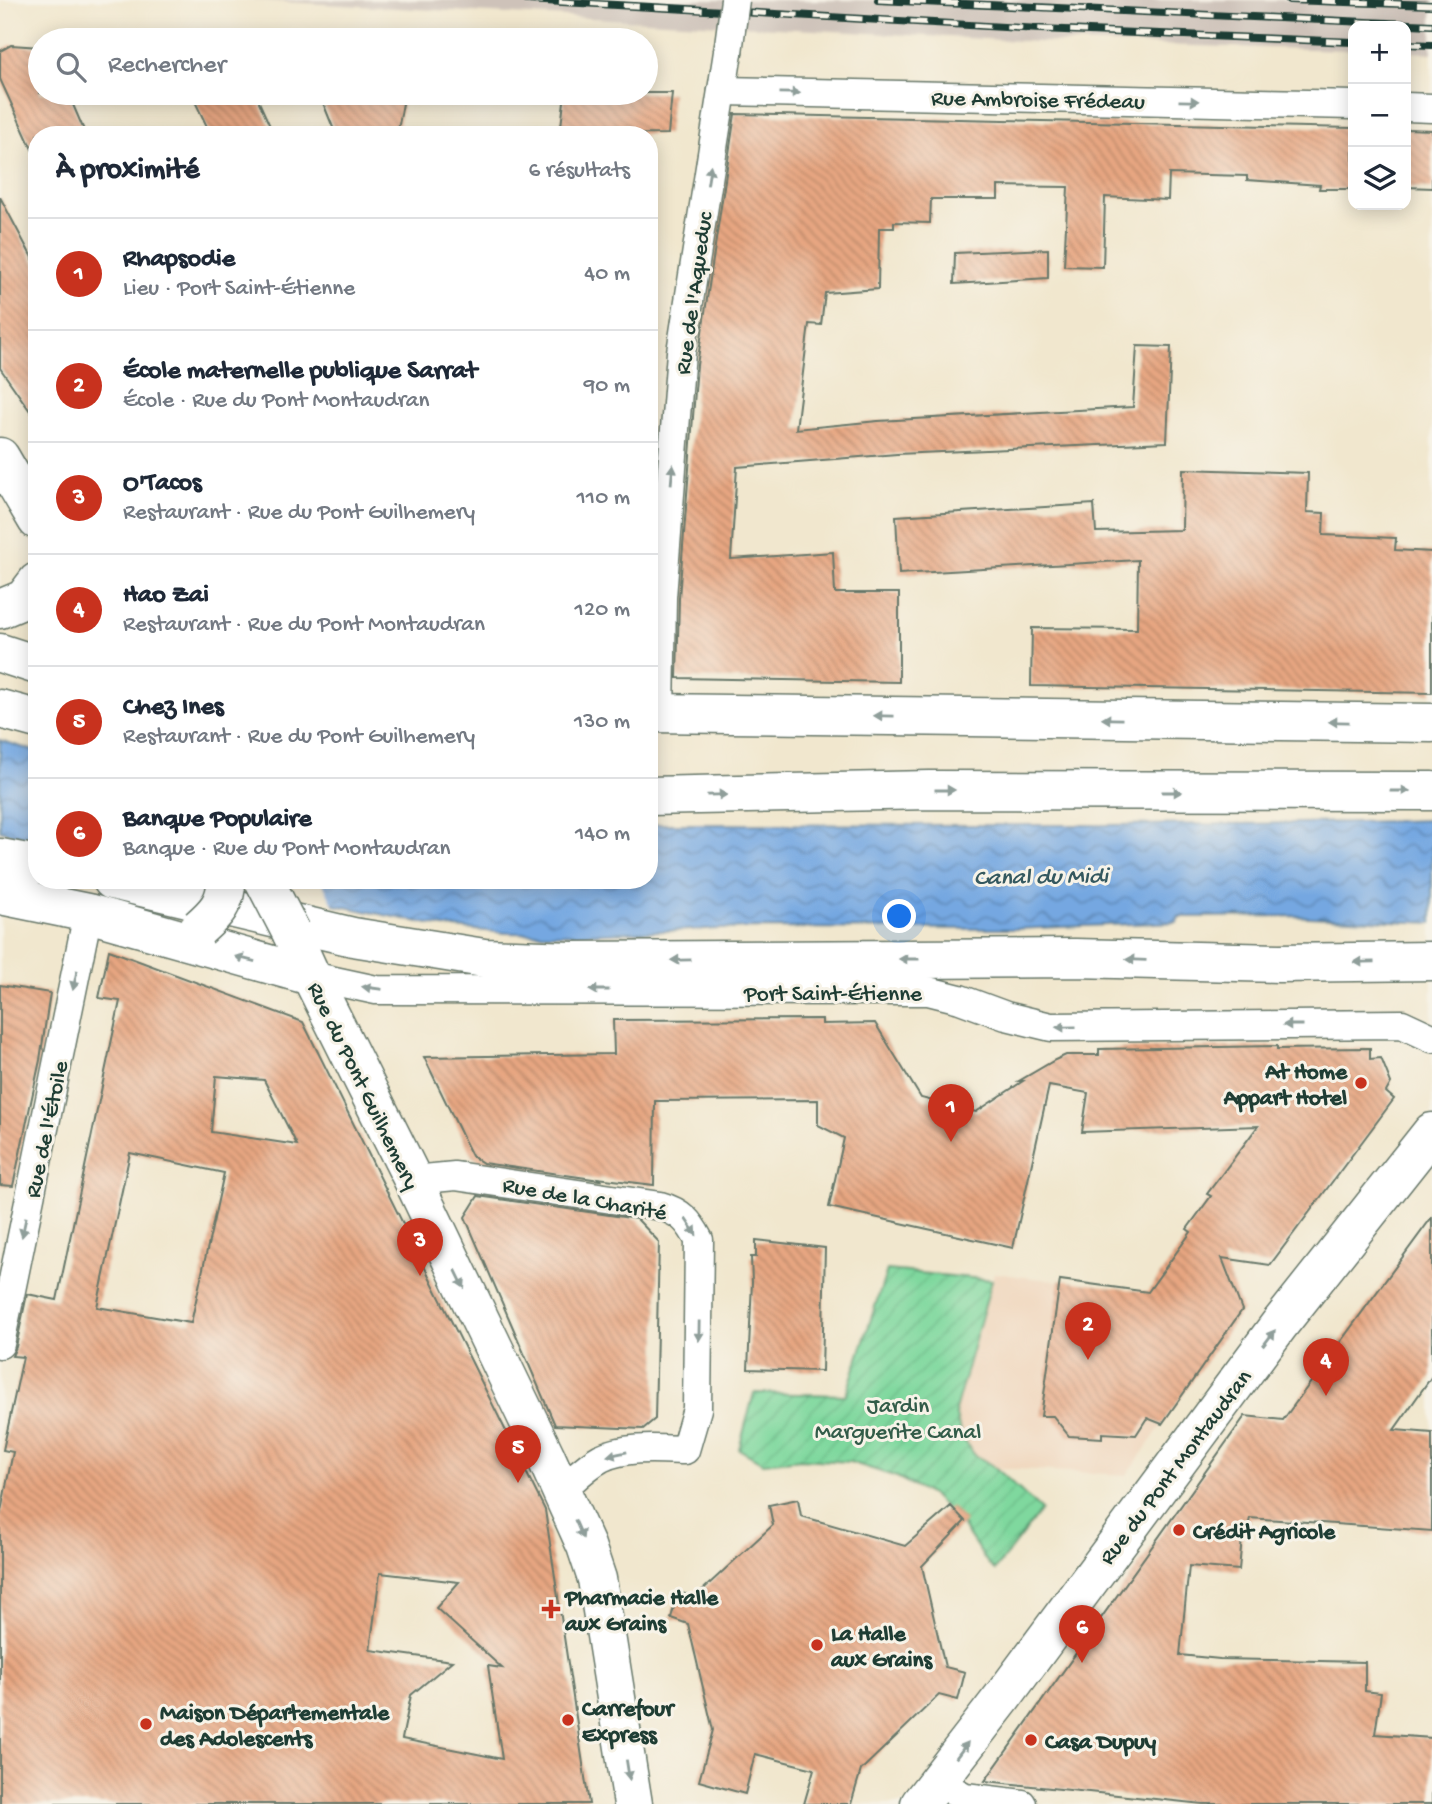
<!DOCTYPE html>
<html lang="fr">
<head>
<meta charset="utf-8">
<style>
	body { margin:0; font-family:"Gochi Hand",sans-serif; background:#f2f2f3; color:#1f2937 }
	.controls { position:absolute; right:21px; top:21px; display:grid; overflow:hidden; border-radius:14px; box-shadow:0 4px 18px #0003 }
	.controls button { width:63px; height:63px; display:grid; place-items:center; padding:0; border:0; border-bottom:2px solid #e0e1e3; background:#fff; color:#1f2937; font:35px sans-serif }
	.you { position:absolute; left:900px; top:917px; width:24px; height:24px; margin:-18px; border:5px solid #fff; border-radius:50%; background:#1a73e8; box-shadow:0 0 0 10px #1a73e833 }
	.badge { display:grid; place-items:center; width:46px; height:46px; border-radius:50%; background:#c8321e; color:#fff; font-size:23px; font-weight:700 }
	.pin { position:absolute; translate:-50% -58px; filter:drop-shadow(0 2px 4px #0008) }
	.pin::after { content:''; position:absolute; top:37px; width:24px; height:21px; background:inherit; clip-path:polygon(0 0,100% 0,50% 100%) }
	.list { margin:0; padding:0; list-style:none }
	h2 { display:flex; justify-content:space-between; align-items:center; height:91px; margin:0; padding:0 28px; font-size:30px }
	h2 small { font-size:23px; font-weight:400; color:#747a83 }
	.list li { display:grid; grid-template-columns:46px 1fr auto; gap:21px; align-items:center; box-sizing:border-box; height:112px; padding:0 28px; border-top:2px solid #e0e1e3 }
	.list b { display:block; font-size:26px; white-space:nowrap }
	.list p { margin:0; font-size:23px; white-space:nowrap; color:#747a83 }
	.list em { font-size:23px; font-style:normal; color:#747a83 }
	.icon { flex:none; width:38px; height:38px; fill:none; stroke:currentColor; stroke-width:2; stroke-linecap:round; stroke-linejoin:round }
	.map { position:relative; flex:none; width:1432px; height:1804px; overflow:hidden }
	.search { position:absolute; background:#fff; box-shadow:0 4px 18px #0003; left:28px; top:28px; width:630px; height:77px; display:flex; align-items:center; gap:18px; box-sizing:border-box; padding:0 24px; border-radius:38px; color:#747a83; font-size:26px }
	.panel { position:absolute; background:#fff; box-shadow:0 4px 18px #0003; left:28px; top:126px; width:630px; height:763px; border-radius:28px }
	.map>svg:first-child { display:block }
</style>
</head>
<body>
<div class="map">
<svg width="1432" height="1804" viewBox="0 0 1432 1804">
	<defs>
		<pattern id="garden-furrows" width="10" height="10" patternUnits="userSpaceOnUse" patternTransform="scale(1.75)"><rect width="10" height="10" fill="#7fd89e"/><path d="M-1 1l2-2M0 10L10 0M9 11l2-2" fill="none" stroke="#6dba89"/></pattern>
		<pattern id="water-waves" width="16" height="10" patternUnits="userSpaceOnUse" patternTransform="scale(1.75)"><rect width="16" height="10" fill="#75a7e1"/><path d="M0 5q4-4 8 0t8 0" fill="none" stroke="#5f89b7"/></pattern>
		<pattern id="building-back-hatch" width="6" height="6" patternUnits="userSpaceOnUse" patternTransform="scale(1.75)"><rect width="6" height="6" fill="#e7a681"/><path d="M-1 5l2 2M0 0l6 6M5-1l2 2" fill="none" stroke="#bb886a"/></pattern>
	</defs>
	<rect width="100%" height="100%" fill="#f7f3e8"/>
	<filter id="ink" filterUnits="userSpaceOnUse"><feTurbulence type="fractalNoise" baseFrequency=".0143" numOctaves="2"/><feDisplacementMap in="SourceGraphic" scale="14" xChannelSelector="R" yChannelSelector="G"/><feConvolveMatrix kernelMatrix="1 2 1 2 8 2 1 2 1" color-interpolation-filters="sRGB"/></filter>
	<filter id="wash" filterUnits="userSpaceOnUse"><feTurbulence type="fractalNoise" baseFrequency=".00686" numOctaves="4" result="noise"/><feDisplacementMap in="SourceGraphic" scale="28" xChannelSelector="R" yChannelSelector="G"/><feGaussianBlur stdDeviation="1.57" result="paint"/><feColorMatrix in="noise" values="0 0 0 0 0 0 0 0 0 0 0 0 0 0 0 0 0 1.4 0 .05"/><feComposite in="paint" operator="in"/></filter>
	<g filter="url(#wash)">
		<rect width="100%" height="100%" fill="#f1e7ce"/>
		<!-- built -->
		<polygon fill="#f0d6bc" points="994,1273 1240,1304 1242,1310 1127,1475 996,1468 974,1454 961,1436 955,1411"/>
		<!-- railway -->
		<polygon fill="#cec2b9" points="248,0 1432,0 1432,53 1406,52 1406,26 1353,26 1353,50 1040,42"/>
		<!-- garden -->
		<polygon fill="url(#garden-furrows)" stroke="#4f8a69" stroke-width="2" points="887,1270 992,1280 955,1411 961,1436 974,1454 996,1468 1041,1510 995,1570 989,1565 962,1525 933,1496 897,1477 850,1462 801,1459 763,1463 739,1449 754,1393 846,1395"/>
		<!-- water -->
		<g fill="url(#water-waves)" stroke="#4a728a" stroke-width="2">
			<polygon points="0,740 37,752 37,843 0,830"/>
			<path d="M1432 820V923L1290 916 1179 917 1177 922 1014 929 749 928 579 934 506 933 444 927 211 880H649V824C910 824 1171 828 1432 820Z"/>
		</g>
		<!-- pier -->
		<polygon fill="#f1e7ce" points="208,880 321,880 335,908 210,884"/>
		<g id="blocks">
			<!-- building -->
			<g fill="url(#building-back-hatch)" fill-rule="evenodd">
				<polygon points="11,45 40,47 40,93 68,93 86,135 37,135 37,160 0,79 0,51"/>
				<polygon points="191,93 255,93 274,135 211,135"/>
				<polygon points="319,93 405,93 397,135 336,135"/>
				<polygon points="565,93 672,93 668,134 560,135"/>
				<polygon points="735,114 1353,128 1353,189 1319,189 1320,185 1247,180 1247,176 1169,174 1168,200 1105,197 1103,267 1064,266 1068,187 998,186 998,199 931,199 930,223 894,222 894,228 879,228 878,289 825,293 821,325 809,324 796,429 878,421 1133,407 1137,346 1171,347 1167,442 897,454 737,467 731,559 833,552 835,593 899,593 899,682 677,678 679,598 697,365"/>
				<polygon points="1406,129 1432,130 1432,188 1406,187"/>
				<polygon points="0,197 37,267 37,421 0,368"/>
				<polygon points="1048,249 1048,278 954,284 955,253"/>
				<polygon points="1183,469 1308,473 1307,512 1324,513 1323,535 1396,538 1395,550 1432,552 1432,693 1031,686 1032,628 1137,629 1138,560 899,574 896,516 1094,504 1096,532 1182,530"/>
				<path d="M109 950 303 1022 545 1510 589 1804H0V1516L13 1452 3 1450 23 1357 12 1356 16 1347 27 1294 57 1300 120 1001 99 998ZM216 1076 264 1080 297 1145 211 1132ZM130 1153 224 1173 191 1323 97 1307ZM380 1573 459 1582 436 1608 502 1668 488 1666 502 1759 402 1739 411 1695 452 1661 370 1650Z"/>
				<polygon points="0,985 50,993 40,1060 13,1186 0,1185"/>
				<polygon points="822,1019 822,1024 875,1023 921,1098 976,1112 1023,1081 1019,1081 1055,1060 1066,1055 1099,1055 1099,1049 1277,1046 1277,1049 1370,1048 1370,1059 1381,1058 1391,1083 1386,1092 1394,1099 1270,1265 1222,1258 1242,1310 1162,1424 1147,1418 1136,1435 1102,1433 1102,1438 1069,1436 1053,1416 1041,1416 1060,1280 1148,1292 1191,1232 1187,1229 1211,1196 1207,1194 1258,1126 1082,1132 1088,1093 1049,1086 1013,1248 829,1207 844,1138 818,1125 818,1100 655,1101 654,1185 598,1178 600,1180 483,1163 472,1156 424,1057 614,1054 613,1020"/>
				<polygon points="478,1196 637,1219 659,1242 655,1419 643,1429 555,1425 465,1217"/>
				<polygon points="1432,1217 1432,1376 1394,1430 1432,1433 1432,1531 1250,1518 1248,1527 1243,1527 1239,1570 1189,1566 1180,1655 1220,1659 1365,1662 1365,1691 1381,1693 1375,1734 1432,1738 1432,1804 1203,1804 985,1781 1245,1416 1283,1420"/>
				<polygon points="756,1240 825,1248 822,1371 748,1369 752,1282 751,1257 756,1257"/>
				<polygon points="798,1499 801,1516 905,1546 951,1506 965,1521 922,1566 945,1667 965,1672 958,1700 939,1695 861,1770 851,1804 804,1804 814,1769 755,1754 745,1794 699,1781 713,1730 688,1624 671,1618 678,1592 695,1597 773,1525 769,1505"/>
			</g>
		</g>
	</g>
	<g filter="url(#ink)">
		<use href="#blocks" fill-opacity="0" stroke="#68786a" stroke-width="2"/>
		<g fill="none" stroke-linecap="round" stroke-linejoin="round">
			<defs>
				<g id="minor">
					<polyline points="722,91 1353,105"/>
					<polyline points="1406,107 1432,108"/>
					<polyline points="660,713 662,597 681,352 728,52"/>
					<polyline points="311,976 376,990 928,991 960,999 1006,1016 1051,1027 1402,1024 1432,1038"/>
					<path d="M413 1180 455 1176 660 1206C681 1212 689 1221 699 1240L697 1409 685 1450C659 1449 625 1446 601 1458 586 1466 574 1479 561 1490"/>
					<polyline points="0,1344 88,913"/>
					<polyline points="937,1782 965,1797 1022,1804"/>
				</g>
				<g id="secondary">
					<polyline points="0,858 37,865"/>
					<polyline points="112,880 353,937 484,958 573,961 1075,958 1279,963 1432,961"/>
				</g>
				<g id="primary">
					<polyline points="0,457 37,520"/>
					<polyline points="0,609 24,599 37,582"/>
					<polyline points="0,653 37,665"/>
					<polyline points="0,709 37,719"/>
					<polyline points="649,713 1432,723"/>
					<polyline points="649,796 930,790 1432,791"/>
					<polyline points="0,895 88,913 311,976"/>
					<polyline points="291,932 311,976 413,1180 545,1455 586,1546 597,1579 633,1804"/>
					<polyline points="920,1804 1002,1698 1279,1325 1432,1132"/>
				</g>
			</defs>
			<!-- minor casing -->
			<use href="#minor" stroke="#68786a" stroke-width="31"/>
			<!-- secondary casing -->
			<use href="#secondary" stroke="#68786a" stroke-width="41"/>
			<!-- primary casing -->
			<use href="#primary" stroke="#68786a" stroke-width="41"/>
			<!-- minor -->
			<use href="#minor" stroke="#fff" stroke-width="28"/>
			<!-- secondary -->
			<use href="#secondary" stroke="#fff" stroke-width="38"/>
			<!-- primary -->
			<use href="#primary" stroke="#fff" stroke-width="38"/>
			<defs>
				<g id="rail">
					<polyline points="527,0 1041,29 1353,42"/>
					<polyline points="878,0 1432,25"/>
					<polyline points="1289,0 1432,5"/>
					<polyline points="1406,44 1432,45"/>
				</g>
			</defs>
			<!-- rail casing -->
			<use href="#rail" stroke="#1f3d34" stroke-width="8"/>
			<!-- rail -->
			<use href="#rail" stroke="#f7f3e8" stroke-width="5" stroke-dasharray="16" stroke-linecap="butt"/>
			<defs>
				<polyline id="minor-bridge" points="728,52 735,0"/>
				<g id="primary-bridge">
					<polyline points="264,880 291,932"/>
					<path d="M199 928C215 914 227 902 226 880"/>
				</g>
			</defs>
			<!-- minor-bridge casing -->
			<use href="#minor-bridge" stroke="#68786a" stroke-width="31" stroke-linecap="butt"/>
			<!-- primary-bridge casing -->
			<use href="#primary-bridge" stroke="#68786a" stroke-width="41" stroke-linecap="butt"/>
			<!-- minor-bridge -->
			<use href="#minor-bridge" stroke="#fff" stroke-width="28"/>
			<!-- primary-bridge -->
			<use href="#primary-bridge" stroke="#fff" stroke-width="38"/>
		</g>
		<!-- one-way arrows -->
		<defs><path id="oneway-solid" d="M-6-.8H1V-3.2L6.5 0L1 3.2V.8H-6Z" transform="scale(1.75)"/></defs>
		<g fill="#8f9e9a">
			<use href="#oneway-solid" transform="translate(790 93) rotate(1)"/>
			<use href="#oneway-solid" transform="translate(1189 101) rotate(1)"/>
			<use href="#oneway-solid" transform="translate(709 175) rotate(-81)"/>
			<use href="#oneway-solid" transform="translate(672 474) rotate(-85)"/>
			<use href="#oneway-solid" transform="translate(884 716) rotate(-179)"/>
			<use href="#oneway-solid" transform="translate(1112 719) rotate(-179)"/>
			<use href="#oneway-solid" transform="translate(1339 722) rotate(-179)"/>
			<use href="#oneway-solid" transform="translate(945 790)"/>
			<use href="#oneway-solid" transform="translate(1400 791)"/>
			<use href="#oneway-solid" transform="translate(1172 792)"/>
			<use href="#oneway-solid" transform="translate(717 795) rotate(-1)"/>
			<use href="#oneway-solid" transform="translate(245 959) rotate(-165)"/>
			<use href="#oneway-solid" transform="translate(909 959) rotate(180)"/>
			<use href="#oneway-solid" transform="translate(681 960) rotate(179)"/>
			<use href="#oneway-solid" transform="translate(1136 960) rotate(-178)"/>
			<use href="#oneway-solid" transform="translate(1364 962) rotate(179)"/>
			<use href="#oneway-solid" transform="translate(75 980) rotate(102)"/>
			<use href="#oneway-solid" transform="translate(372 988) rotate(-172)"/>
			<use href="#oneway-solid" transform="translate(599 990) rotate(-180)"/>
			<use href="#oneway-solid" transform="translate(1293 1025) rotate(180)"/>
			<use href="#oneway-solid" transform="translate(1066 1027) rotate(179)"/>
			<use href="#oneway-solid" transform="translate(24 1227) rotate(102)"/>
			<use href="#oneway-solid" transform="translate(691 1227) rotate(56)"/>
			<use href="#oneway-solid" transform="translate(460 1279) rotate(64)"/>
			<use href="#oneway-solid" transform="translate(699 1331) rotate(91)"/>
			<use href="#oneway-solid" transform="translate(1269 1338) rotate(-53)"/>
			<use href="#oneway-solid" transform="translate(617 1454) rotate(168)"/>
			<use href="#oneway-solid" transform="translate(579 1529) rotate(66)"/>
			<use href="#oneway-solid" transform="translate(962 1750) rotate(-53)"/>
			<use href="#oneway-solid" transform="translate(628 1770) rotate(81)"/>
		</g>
	</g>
	<!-- markers -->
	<g fill="#c8321e" stroke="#f7f3e8" stroke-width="2.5">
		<circle cx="1361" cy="1083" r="7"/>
		<circle cx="1179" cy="1530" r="7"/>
		<path d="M547.5 1598.5h7v7h7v7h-7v7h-7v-7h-7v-7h7z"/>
		<circle cx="817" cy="1645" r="7"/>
		<circle cx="568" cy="1720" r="7"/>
		<circle cx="146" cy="1724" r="7"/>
		<circle cx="1031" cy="1740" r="7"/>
	</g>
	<g text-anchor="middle" stroke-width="6" stroke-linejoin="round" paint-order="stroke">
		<!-- street labels -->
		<g font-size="23" fill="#1f3d34" stroke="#f7f3e8">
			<text transform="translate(1038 98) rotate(1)" y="8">Rue Ambroise Frédeau</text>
			<text transform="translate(692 293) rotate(-82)" y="8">Rue de l'Aqueduc</text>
			<text x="833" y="1000">Port Saint-Étienne</text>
			<text transform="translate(365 1085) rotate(64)" y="8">Rue du Pont Guilhemery</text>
			<text transform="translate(45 1129) rotate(-78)" y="8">Rue de l'Étoile</text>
			<text transform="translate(585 1197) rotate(10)" y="8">Rue de la Charité</text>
			<text transform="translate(1174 1466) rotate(-53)" y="8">Rue du Pont Montaudran</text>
		</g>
		<!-- poi labels -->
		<g font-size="23" font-weight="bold" fill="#1f3d34" stroke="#f7f3e8" text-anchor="start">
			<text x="1347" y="1078" text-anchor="end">At Home<tspan x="1347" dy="26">Appart Hotel</tspan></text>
			<text x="1193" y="1538">Crédit Agricole</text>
			<text x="565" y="1604">Pharmacie Halle<tspan x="565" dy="26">aux Grains</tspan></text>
			<text x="831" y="1640">La Halle<tspan x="831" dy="26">aux Grains</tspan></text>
			<text x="582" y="1715">Carrefour<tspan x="582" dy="26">Express</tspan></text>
			<text x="160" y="1719">Maison Départementale<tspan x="160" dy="26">des Adolescents</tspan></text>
			<text x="1045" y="1748">Casa Dupuy</text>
		</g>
		<!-- park labels -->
		<g font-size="23" fill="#325c49" stroke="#f7f3e8">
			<text x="898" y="1412">Jardin<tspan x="898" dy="26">Marguerite Canal</tspan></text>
		</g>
		<!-- water labels -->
		<g font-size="24" font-style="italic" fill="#34585f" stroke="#f7f3e8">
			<text transform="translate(1041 875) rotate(-1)" y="8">Canal du Midi</text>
		</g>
	</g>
</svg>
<div class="controls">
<button>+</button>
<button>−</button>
<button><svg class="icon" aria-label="layers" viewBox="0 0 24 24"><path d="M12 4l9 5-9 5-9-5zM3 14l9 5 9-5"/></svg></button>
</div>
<div class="you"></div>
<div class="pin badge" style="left:951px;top:1142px">1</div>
<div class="pin badge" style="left:1088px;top:1360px">2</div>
<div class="pin badge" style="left:420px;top:1276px">3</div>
<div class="pin badge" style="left:1326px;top:1396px">4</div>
<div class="pin badge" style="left:518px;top:1483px">5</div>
<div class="pin badge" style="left:1082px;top:1663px">6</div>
<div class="search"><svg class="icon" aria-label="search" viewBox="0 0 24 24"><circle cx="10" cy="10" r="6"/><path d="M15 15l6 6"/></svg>Rechercher</div>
<section class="panel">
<h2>À proximité<small>6 résultats</small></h2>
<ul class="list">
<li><span class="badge">1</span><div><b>Rhapsodie</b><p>Lieu · Port Saint-Étienne</p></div><em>40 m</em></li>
<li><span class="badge">2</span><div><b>École maternelle publique Sarrat</b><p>École · Rue du Pont Montaudran</p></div><em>90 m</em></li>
<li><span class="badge">3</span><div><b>O'Tacos</b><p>Restaurant · Rue du Pont Guilhemery</p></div><em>110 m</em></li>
<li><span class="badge">4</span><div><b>Hao Zai</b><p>Restaurant · Rue du Pont Montaudran</p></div><em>120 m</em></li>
<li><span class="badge">5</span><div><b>Chez Ines</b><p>Restaurant · Rue du Pont Guilhemery</p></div><em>130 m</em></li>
<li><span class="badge">6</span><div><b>Banque Populaire</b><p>Banque · Rue du Pont Montaudran</p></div><em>140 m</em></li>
</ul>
</section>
</div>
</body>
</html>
